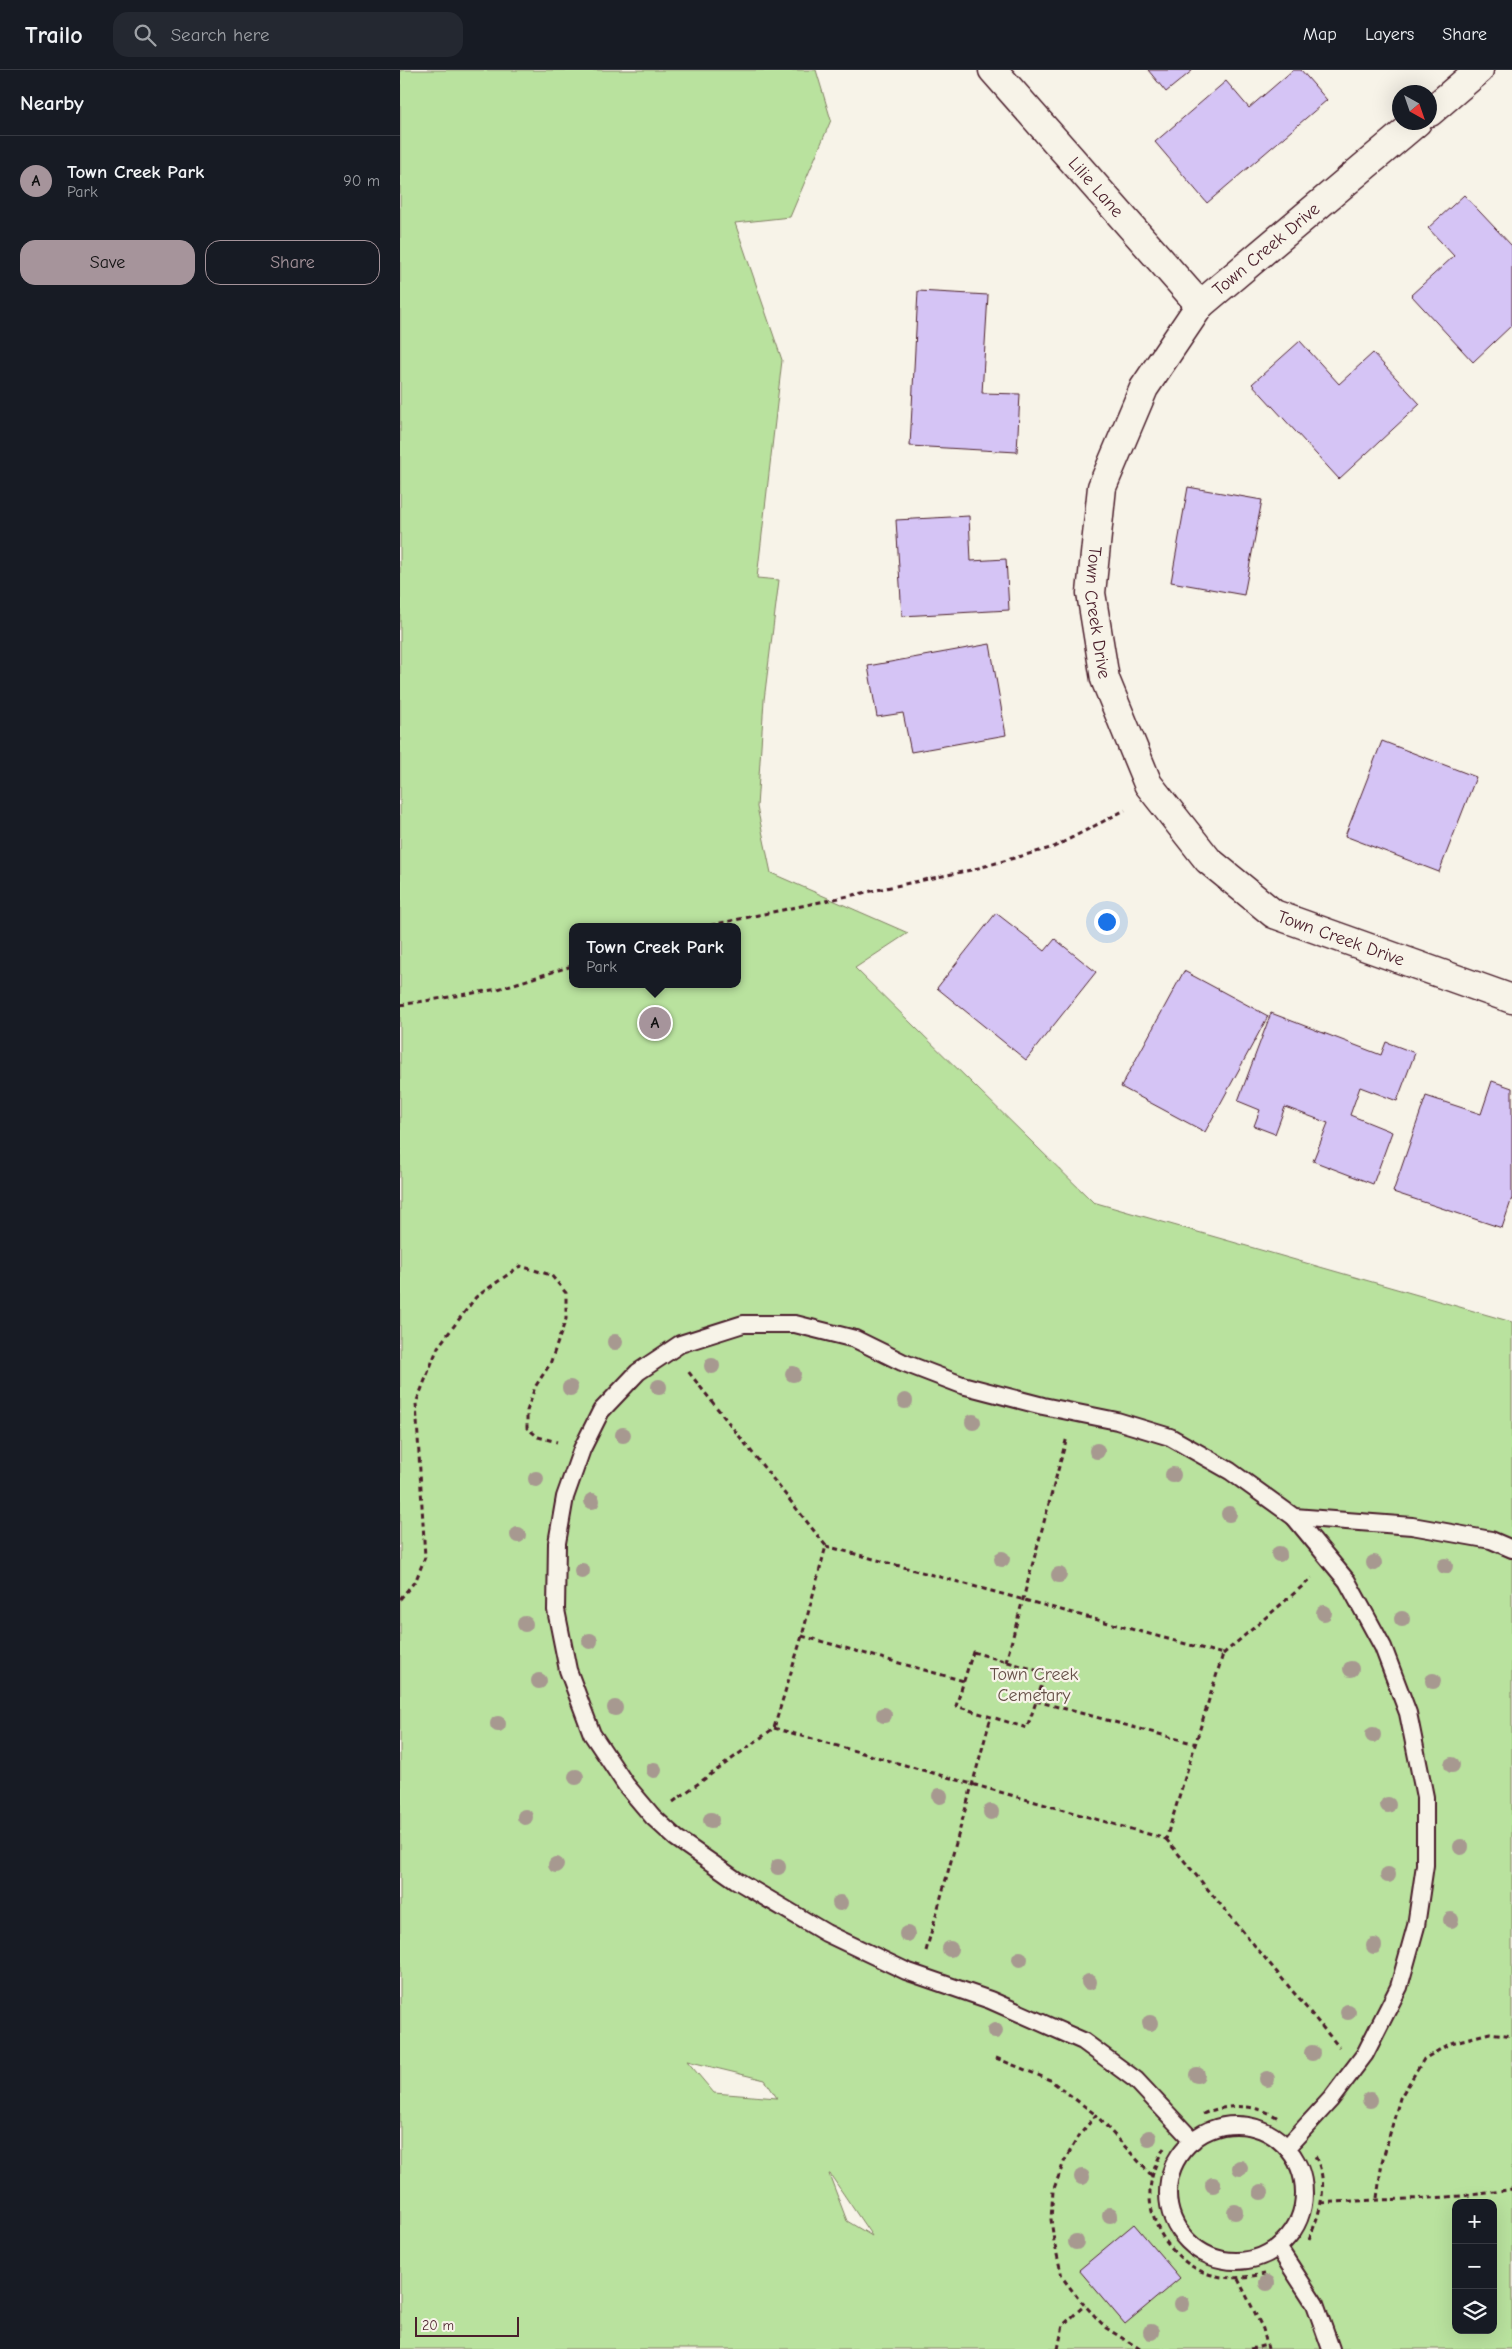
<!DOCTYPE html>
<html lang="en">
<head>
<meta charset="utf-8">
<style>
	body { margin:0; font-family:"Comic Neue",sans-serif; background:#242831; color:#f1f3f6 }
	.controls { position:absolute; right:15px; bottom:15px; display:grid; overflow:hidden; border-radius:10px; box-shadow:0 5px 20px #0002 }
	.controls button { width:45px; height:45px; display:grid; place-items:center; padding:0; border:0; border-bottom:1px solid #363941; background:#171b24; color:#f1f3f6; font:25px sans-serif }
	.compass { position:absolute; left:992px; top:15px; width:45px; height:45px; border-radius:50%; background:#171b24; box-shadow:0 5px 20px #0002; rotate:140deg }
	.scale { position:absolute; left:15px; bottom:12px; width:104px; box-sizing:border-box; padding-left:5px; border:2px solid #4a1f2b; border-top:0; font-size:14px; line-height:18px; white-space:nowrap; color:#4a1f2b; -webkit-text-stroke:4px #f7f3e8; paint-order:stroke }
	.you { position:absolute; left:706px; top:851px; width:18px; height:18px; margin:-12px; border:4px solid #fff; border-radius:50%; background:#1a73e8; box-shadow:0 0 0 8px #1a73e833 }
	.badge { display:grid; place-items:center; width:32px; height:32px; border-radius:50%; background:#a6949b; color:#111; font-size:16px; font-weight:700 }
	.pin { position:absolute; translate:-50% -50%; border:2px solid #fff; box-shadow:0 1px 5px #0006 }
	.popup { position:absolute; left:169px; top:853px; width:172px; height:65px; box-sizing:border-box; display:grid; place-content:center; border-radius:10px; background:#171b24; filter:drop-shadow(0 1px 4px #0005); font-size:16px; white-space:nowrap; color:#9ea1a6 }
	.popup b { font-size:19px; color:#f1f3f6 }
	.popup::after { content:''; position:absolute; left:50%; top:100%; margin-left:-10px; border:10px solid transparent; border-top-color:#171b24 }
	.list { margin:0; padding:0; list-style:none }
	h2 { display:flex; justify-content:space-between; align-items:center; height:65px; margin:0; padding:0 20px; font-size:21px }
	h2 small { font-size:16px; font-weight:400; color:#9ea1a6 }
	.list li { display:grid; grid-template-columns:32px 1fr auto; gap:15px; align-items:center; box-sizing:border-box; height:90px; padding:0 20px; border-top:1px solid #363941 }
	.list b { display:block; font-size:19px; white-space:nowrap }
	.list p { margin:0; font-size:16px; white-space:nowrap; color:#9ea1a6 }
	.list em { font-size:16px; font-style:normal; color:#9ea1a6 }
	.actions { display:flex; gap:10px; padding:15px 20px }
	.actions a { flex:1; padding:11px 0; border:1px solid #a6949b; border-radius:15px; text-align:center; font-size:18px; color:#a6949b }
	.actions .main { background:#a6949b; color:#111 }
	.icon { flex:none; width:28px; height:28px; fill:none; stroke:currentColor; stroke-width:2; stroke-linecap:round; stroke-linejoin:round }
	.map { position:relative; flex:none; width:1112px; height:2279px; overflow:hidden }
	header { display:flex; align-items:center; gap:30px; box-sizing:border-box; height:70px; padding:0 25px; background:#171b24; border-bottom:1px solid #363941 }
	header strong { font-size:24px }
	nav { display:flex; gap:28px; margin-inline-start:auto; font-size:18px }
	.search { width:350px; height:45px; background:#242831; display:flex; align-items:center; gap:12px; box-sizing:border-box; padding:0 18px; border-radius:15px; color:#9ea1a6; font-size:19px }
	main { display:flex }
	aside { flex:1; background:#171b24 }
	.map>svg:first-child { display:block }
</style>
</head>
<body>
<header>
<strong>Trailo</strong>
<div class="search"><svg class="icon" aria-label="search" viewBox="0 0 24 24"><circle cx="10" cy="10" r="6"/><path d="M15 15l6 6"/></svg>Search here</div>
<nav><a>Map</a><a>Layers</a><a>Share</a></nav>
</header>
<main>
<aside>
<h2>Nearby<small></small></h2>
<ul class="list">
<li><span class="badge">A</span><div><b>Town Creek Park</b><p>Park</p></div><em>90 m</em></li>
</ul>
<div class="actions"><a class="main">Save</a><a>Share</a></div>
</aside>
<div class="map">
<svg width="1112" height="2279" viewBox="0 0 1112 2279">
	<rect width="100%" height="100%" fill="#f7f3e8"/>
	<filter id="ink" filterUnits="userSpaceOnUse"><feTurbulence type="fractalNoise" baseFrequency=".02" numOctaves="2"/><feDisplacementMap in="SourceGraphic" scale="10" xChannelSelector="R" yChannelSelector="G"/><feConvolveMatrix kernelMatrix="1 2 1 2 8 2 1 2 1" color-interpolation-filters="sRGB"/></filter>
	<g filter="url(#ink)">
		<!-- green -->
		<path fill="#b9e29e" stroke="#828064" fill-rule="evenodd" d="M0 0H416L431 50 390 147 335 153 382 290 357 508 379 510 364 630 357 737 371 803 508 863 455 898 693 1132 1112 1252V2279H0ZM172 857H338V914H172ZM287 1991 365 2010 377 2028 314 2023ZM429 2104H430L472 2166 447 2151ZM1056 2133H1093V2260H1056Z"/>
		<!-- building -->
		<g fill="#d5c4f5" stroke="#4a1f2b">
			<polygon points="748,0 793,0 766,22"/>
			<polygon points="893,0 901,0 927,30 807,133 755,72 826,11 849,38"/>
			<polygon points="1064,125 1112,176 1112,255 1073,292 1011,225 1054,186 1028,158"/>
			<polygon points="518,221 588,225 582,323 620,324 617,382 510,376"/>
			<polygon points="900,271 939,314 973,283 1020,334 939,409 852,314"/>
			<polygon points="788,417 862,430 844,525 771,512"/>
			<polygon points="569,446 571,491 606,489 609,540 502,546 496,450"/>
			<polygon points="590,574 606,665 511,682 503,643 477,647 468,596"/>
			<polygon points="982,671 1076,707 1039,802 945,766"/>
			<polygon points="596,843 645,881 655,869 696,902 626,990 537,918"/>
			<polygon points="784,901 868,946 805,1062 721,1017"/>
			<polygon points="871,943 981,985 986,972 1015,983 997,1031 960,1017 950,1045 992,1062 973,1114 913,1091 928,1053 885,1037 875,1064 854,1056 860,1040 838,1031"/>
			<polygon points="1092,1011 1112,1018 1112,1128 1102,1158 993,1122 1026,1026 1081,1044"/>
			<polygon points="734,2154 780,2208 725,2254 679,2200"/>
		</g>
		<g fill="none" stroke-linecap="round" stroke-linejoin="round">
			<defs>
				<g id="service">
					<circle cx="836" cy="2123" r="68"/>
					<polyline points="793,2071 736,2010 683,1971 590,1930 506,1901 426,1863 336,1810 276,1768 253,1747 226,1715 192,1664 168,1600 156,1540 157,1473 165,1427 182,1379 201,1341 238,1302 280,1274 343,1254 395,1254 455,1269 502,1292 562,1315 643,1336 717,1351 770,1367 830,1401 894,1447 1012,1456 1091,1470 1112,1479"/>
					<polyline points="887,2077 931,2029 965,1984 999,1917 1016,1856 1025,1795 1025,1727 1008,1643 983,1577 947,1511 894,1447"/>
					<polyline points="878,2177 915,2234 931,2279"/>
				</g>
				<g id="minor">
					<path id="s1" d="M593 0 800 235"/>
					<polyline points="1030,42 1079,0"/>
					<path id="s2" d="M1017 52 800 235 744 318 702 417 691 523 705 609 748 714 808 790 874 844 1112 929"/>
				</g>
			</defs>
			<!-- service casing -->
			<use href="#service" stroke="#4a1f2b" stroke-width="20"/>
			<!-- minor casing -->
			<use href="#minor" stroke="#4a1f2b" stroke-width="31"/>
			<!-- path -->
			<g stroke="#4a1f2b" stroke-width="3" stroke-dasharray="5 4" stroke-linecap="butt">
				<polyline points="302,857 571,800 654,777 725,740"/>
				<polyline points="0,935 98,919 172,896"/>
				<polyline points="0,1529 16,1510 25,1487 16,1333 38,1277 76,1227 120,1196 151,1205 166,1223 166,1249 150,1294 135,1317 127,1341 127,1358 138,1367 157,1372"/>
				<polyline points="402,1566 564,1611"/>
				<polygon points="573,1582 646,1603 627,1658 556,1636"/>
				<polyline points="823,1584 912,1508"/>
				<polyline points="606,1592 667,1367"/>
				<polyline points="636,1631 796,1674"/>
				<polyline points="374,1658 766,1769 823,1584 426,1476"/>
				<polyline points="273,1732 374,1658 402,1566 426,1476 287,1300"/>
				<polyline points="766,1769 939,1977"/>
				<polyline points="526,1881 591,1647"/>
				<polyline points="596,1988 650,2010 696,2045"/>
				<path d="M803 2044C826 2033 857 2034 878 2048"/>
				<path d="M764 2078C756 2092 751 2105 750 2121 748 2157 777 2196 812 2205 830 2210 846 2207 865 2204"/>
				<polyline points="977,2128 982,2092 1000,2028 1024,1989 1051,1973 1090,1963 1112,1966"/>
				<path d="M921 2133C985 2128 1049 2131 1112 2119"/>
				<path d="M909 2169C920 2143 930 2113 915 2086"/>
				<polyline points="838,2209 863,2259 868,2279"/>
				<polyline points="658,2279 663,2255 685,2235"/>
				<polyline points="740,2279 706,2258 677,2227 662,2207 654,2171 651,2149 653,2121 664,2092 678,2067 696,2045 753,2107"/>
				<polyline points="850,2279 867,2275"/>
			</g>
			<!-- service -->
			<use href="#service" stroke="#f7f3e8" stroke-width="16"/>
			<!-- minor -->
			<use href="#minor" stroke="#f7f3e8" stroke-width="28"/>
		</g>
		<!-- trees -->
		<g fill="#a79990">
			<circle cx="215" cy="1272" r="8"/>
			<circle cx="312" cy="1296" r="8"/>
			<circle cx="393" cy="1304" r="8"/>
			<circle cx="259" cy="1317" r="8"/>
			<circle cx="170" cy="1318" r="8"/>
			<circle cx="505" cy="1331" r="8"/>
			<circle cx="573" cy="1352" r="8"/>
			<circle cx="223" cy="1365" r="8"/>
			<circle cx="697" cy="1381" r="8"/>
			<circle cx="773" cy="1405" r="8"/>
			<circle cx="136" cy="1409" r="8"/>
			<circle cx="192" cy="1431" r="8"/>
			<circle cx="829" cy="1444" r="8"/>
			<circle cx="118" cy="1465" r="8"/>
			<circle cx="879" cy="1484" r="8"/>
			<circle cx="602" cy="1489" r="8"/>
			<circle cx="974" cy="1493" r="8"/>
			<circle cx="1045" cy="1496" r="8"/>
			<circle cx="182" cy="1501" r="8"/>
			<circle cx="659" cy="1505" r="8"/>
			<circle cx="924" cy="1543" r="8"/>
			<circle cx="1002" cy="1549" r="8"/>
			<circle cx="125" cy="1554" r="8"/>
			<circle cx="190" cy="1571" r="8"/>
			<circle cx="951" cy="1599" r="8"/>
			<circle cx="139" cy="1611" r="8"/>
			<circle cx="1033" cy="1611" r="8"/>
			<circle cx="215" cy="1638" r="8"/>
			<circle cx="484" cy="1645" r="8"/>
			<circle cx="98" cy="1654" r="8"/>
			<circle cx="973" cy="1665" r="8"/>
			<circle cx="1052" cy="1695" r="8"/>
			<circle cx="254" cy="1700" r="8"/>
			<circle cx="176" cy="1707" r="8"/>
			<circle cx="540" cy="1726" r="8"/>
			<circle cx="988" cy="1735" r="8"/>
			<circle cx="591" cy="1742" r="8"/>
			<circle cx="125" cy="1747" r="8"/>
			<circle cx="311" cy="1750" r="8"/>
			<circle cx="1061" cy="1777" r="8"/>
			<circle cx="156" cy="1795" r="8"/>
			<circle cx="378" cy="1797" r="8"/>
			<circle cx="988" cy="1805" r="8"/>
			<circle cx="440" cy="1833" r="8"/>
			<circle cx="1051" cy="1850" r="8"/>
			<circle cx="507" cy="1864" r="8"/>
			<circle cx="974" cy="1876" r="8"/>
			<circle cx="550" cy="1879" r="8"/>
			<circle cx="620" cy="1889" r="8"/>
			<circle cx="689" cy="1912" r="8"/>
			<circle cx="948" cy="1942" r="8"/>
			<circle cx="750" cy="1953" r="8"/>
			<circle cx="595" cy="1961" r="8"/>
			<circle cx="912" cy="1983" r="8"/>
			<circle cx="797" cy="2005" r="8"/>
			<circle cx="867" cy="2009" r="8"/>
			<circle cx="970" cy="2030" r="8"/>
			<circle cx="749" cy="2068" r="8"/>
			<circle cx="840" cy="2098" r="8"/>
			<circle cx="682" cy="2107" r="8"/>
			<circle cx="813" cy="2115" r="8"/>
			<circle cx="861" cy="2122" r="8"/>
			<circle cx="835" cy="2142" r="8"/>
			<circle cx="710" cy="2145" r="8"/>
			<circle cx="676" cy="2172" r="8"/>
			<circle cx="867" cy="2213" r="8"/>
			<circle cx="782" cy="2234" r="8"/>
			<circle cx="751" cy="2262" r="8"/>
		</g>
	</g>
	<g text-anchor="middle" stroke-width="4.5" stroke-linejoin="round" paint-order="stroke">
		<!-- street labels -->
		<g font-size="18" fill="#4a1f2b" stroke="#f7f3e8">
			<text dy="6" stroke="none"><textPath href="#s1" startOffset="156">Lilie Lane</textPath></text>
			<text transform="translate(866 179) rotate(-40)" y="6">Town Creek Drive</text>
			<text dy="6" stroke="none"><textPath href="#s2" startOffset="618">Town Creek Drive</textPath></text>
			<text dy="6" stroke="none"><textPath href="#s2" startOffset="1052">Town Creek Drive</textPath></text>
		</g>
		<!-- park labels -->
		<g font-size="18" fill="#665048" stroke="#f7f3e8">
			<text x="634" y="1610">Town Creek<tspan x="634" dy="21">Cemetary</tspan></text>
		</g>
	</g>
</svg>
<div class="controls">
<button>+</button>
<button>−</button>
<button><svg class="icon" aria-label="layers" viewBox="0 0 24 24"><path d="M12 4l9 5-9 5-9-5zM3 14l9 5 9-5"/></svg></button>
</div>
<svg class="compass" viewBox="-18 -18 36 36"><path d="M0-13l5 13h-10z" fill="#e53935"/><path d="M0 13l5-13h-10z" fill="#9ea1a6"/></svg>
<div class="scale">20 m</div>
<div class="you"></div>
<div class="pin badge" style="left:255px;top:953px">A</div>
<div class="popup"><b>Town Creek Park</b>Park</div>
</div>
</main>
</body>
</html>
